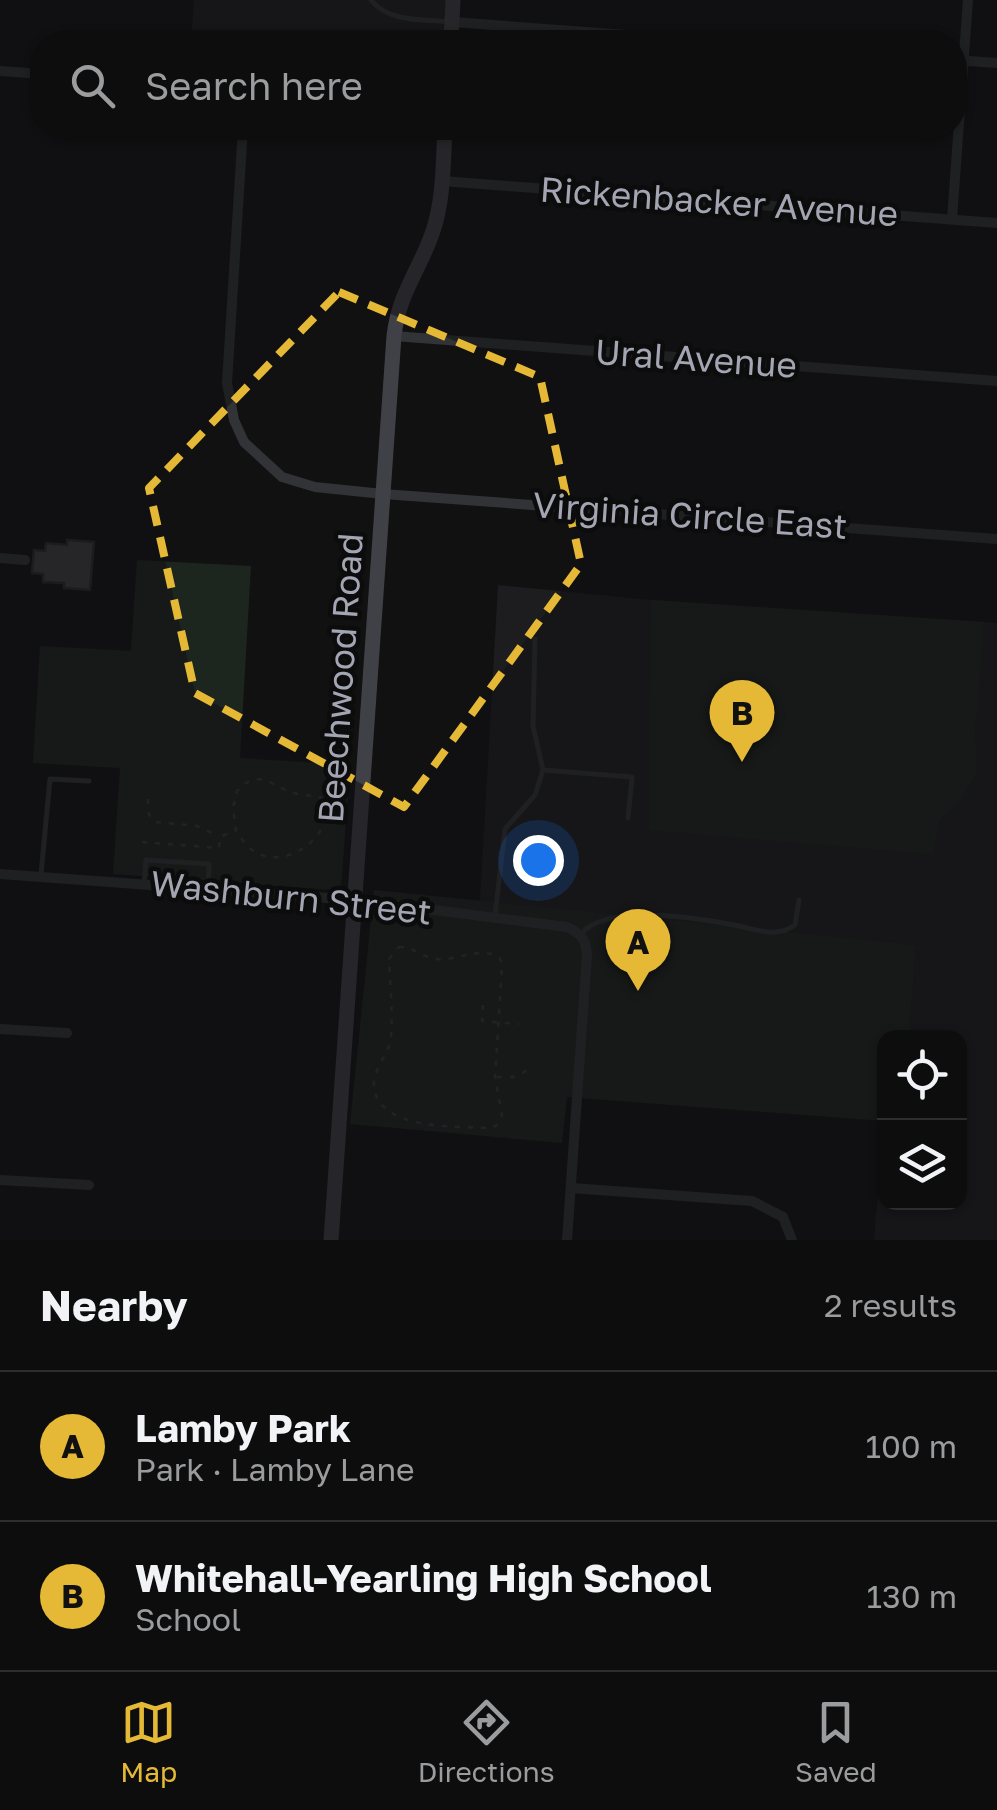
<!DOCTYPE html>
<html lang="en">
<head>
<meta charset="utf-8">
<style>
	body { margin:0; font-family:"Golos Text",sans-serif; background:#161617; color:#f1f3f6 }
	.controls { position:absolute; right:30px; bottom:30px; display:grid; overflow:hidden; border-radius:20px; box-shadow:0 2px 8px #0004 }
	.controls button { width:90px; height:90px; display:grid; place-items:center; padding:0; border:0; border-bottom:2px solid #2d2d2e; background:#0d0d0e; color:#f1f3f6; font:50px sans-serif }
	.you { position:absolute; left:538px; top:860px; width:35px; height:35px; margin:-25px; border:8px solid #fff; border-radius:50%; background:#1a73e8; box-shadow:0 0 0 15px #1a73e833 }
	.badge { display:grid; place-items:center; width:65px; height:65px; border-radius:50%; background:#e5b936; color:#111; font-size:32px; font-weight:700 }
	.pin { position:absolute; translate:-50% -82px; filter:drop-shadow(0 2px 5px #0008) }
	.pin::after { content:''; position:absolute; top:52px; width:35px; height:30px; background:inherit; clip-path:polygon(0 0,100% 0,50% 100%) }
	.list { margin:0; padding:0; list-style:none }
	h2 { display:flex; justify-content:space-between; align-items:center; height:130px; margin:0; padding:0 40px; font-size:42px }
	h2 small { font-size:32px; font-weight:400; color:#9a9c9e }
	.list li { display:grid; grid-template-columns:65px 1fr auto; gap:30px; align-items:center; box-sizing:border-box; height:150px; padding:0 40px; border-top:2px solid #2d2d2e }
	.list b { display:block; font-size:38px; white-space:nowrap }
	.list p { margin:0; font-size:32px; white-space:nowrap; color:#9a9c9e }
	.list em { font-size:32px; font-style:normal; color:#9a9c9e }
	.icon { flex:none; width:55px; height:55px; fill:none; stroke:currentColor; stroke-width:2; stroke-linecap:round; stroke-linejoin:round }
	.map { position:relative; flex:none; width:997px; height:1240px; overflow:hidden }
	.search { position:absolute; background:#0d0d0e; box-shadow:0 2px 8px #0004; left:30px; right:30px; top:30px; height:110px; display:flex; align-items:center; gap:25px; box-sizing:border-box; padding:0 35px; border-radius:40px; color:#9a9c9e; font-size:38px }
	.sheet { height:430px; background:#0d0d0e }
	nav { display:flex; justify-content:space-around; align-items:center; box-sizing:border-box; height:140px; border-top:2px solid #2d2d2e; background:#0d0d0e; font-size:28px; color:#9a9c9e }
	nav a { display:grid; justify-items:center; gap:5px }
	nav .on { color:#e5b936 }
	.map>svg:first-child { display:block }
</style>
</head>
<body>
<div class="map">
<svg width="997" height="1240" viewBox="0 0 997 1240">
	<rect width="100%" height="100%" fill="#111112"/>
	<!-- built -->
	<g fill="#1d1d1f">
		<polygon points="194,0 447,0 444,42 191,42"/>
		<polygon points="498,585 651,600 997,623 997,1240 874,1240 884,1122 884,1202 960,1202 960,1038 909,1037 916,945 480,901"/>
	</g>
	<!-- green -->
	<g fill="#1d251f">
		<polygon points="137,560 251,566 240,758 350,765 341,888 334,890 113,874 120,768 33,763 40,646 131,651"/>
		<polygon points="651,600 984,622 975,732 977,772 959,803 939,820 933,854 649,830"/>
		<polygon points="374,890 916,945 909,1037 884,1038 884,1121 567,1097 562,1143 350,1124"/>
	</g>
	<!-- building -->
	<polygon fill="#404145" stroke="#2b2b2e" stroke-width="2.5" points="67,540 94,542 90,590 64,588 64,583 43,582 43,574 32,573 34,550 45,551 46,543 67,545"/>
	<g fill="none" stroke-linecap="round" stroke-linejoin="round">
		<!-- path -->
		<g stroke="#38393e" stroke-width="2.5" stroke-dasharray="5 8" stroke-linecap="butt">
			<polyline points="148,799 149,815 156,822 197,826 219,836"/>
			<path d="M142 842 219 848 220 837 236 830 233 808 237 791C259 767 271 786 294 793 305 796 316 795 326 800 335 837 283 874 251 849 245 845 240 836 236 830"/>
			<path d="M399 947C414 946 422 958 437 959 458 961 480 945 500 958L502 966 495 1077 502 1115 496 1126 489 1128C457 1126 379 1131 374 1087 372 1069 390 1054 391 1036 393 1011 390 984 389 959Z"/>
			<polyline points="483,1005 482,1021 519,1024"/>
			<polyline points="497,1077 513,1077 528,1070"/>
		</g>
		<!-- lane -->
		<g stroke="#323337" stroke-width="5">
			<path d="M371 0C389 23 424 19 451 22"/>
			<polyline points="543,770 632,777 628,818"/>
			<polyline points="41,874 50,779 89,781"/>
			<polyline points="144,884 146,860 209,864 208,889"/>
			<polyline points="495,916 505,829 535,795 543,770 533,726 535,639"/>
			<path d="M581 934C607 903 697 918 734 925 756 929 775 939 795 925L799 900"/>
		</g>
		<!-- street -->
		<g stroke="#323337" stroke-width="10">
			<polyline points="452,22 722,42"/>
			<polyline points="954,60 997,63"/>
			<polyline points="0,71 42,74"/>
			<polyline points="243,128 227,383 234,420 244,442 282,477 315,487 383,494 997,539"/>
			<polyline points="442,181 997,223"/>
			<polyline points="952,219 968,0"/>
			<polyline points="394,336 997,381"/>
			<polyline points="0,558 25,560"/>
			<path d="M0 874 356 900 567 927C581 934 586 939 587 955L567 1240"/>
			<polyline points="0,1029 67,1033"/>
			<polyline points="0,1180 89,1185"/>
			<polyline points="571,1188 752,1201 783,1217 792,1240"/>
		</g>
		<!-- secondary -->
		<g stroke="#404147" stroke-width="15">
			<polyline points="451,42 453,0"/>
			<path d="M331 1240 394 336C399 292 420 270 433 231 444 198 443 162 445 128"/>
		</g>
	</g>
	<!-- marked area -->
	<path d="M0 0H997V1240H0ZM339 292 540 377 581 564 404 807 195 693 149 488Z" fill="#111112" fill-opacity=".55" fill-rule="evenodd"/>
	<path fill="none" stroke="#e5b936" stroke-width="8" stroke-dasharray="20 12" stroke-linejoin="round" d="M339 292 540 377 581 564 404 807 195 693 149 488Z"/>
	<g text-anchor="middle" stroke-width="9" stroke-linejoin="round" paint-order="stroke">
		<!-- street labels -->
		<g font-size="35" fill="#a3a6b2" stroke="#0c0c0d">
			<text transform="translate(719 202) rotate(4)" y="12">Rickenbacker Avenue</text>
			<text transform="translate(696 359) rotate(4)" y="12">Ural Avenue</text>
			<text transform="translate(690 516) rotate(4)" y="12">Virginia Circle East</text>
			<text transform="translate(341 678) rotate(-86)" y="12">Beechwood Road</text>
			<text transform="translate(291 898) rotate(6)" y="12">Washburn Street</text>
		</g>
	</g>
</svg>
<div class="controls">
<button><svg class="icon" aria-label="locate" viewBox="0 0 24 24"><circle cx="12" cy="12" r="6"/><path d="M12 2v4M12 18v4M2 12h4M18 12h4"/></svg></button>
<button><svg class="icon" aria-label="layers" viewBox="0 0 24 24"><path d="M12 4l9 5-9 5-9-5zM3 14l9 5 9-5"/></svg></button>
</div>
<div class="you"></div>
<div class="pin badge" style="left:638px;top:991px">A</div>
<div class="pin badge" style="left:742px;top:762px">B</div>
<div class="search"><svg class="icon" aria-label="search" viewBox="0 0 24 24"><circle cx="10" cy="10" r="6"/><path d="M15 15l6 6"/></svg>Search here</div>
</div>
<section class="sheet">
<h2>Nearby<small>2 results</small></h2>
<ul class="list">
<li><span class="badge">A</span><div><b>Lamby Park</b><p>Park · Lamby Lane</p></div><em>100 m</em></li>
<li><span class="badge">B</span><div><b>Whitehall-Yearling High School</b><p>School</p></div><em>130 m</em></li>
</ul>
</section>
<nav>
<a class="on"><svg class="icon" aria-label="map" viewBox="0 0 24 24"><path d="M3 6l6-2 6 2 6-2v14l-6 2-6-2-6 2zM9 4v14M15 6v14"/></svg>Map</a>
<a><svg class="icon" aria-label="directions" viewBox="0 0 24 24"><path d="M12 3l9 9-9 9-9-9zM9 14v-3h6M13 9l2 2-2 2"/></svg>Directions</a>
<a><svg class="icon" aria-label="saved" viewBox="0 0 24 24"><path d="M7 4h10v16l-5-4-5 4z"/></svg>Saved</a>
</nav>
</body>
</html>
